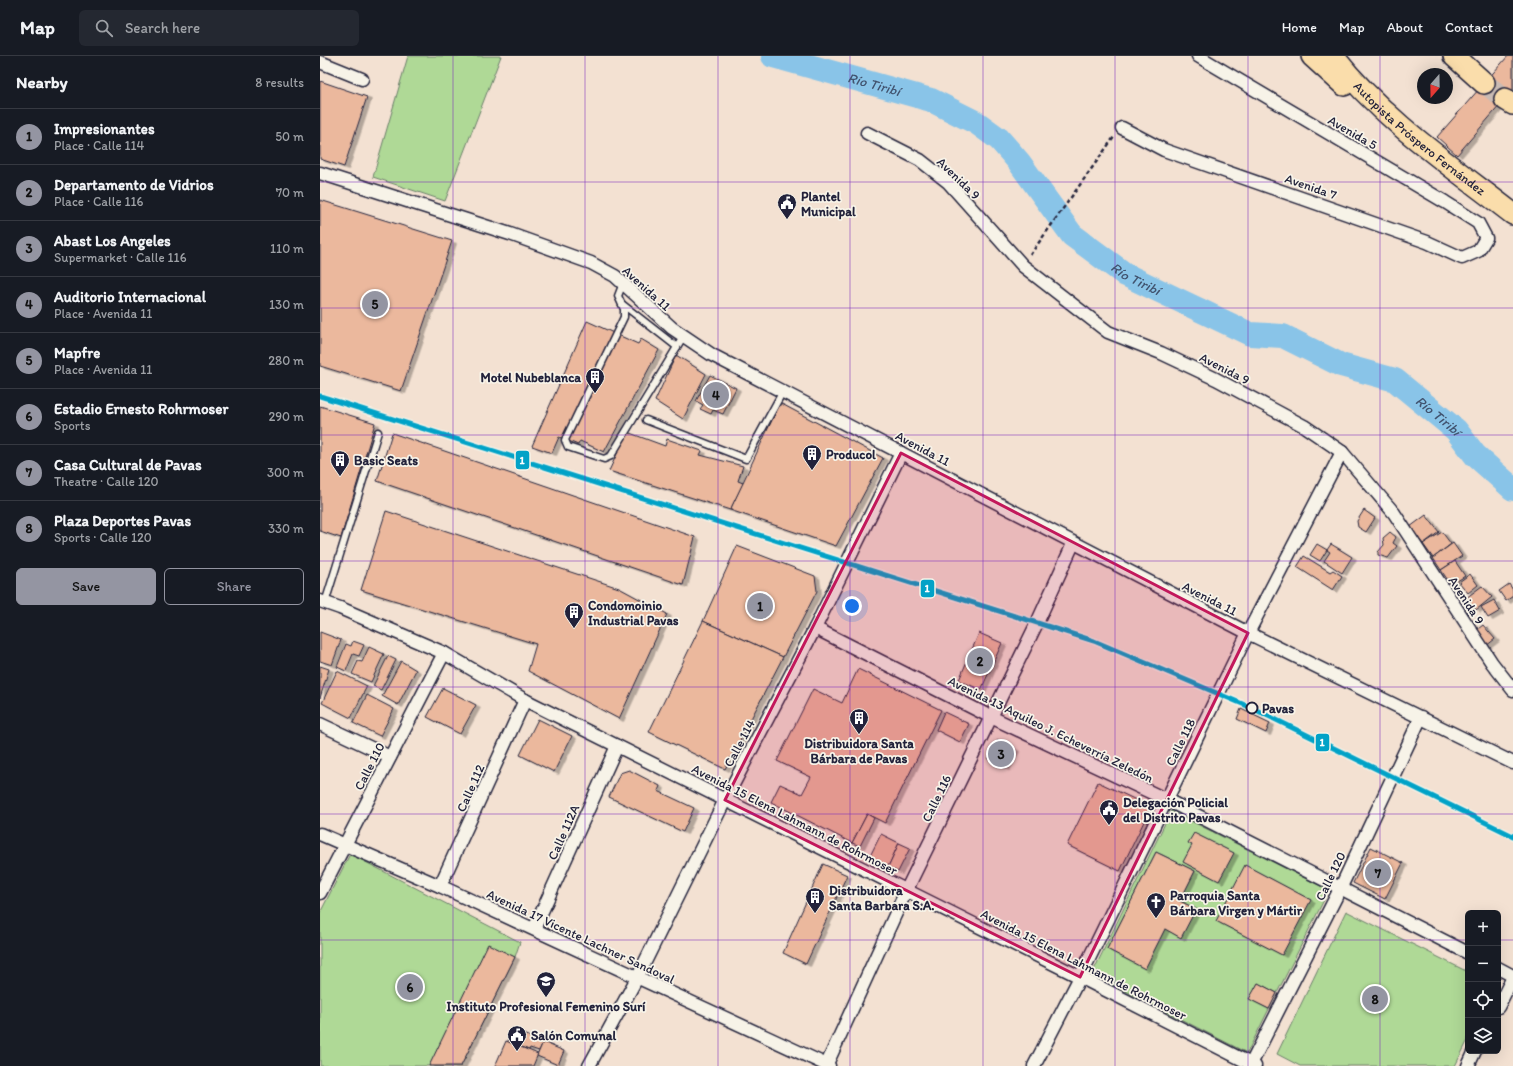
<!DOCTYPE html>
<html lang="en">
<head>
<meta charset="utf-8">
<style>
	body { margin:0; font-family:Itim,sans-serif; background:#242831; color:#f1f3f6 }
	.controls { position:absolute; right:12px; bottom:12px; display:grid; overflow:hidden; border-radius:6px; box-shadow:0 4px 16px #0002 }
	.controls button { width:36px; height:36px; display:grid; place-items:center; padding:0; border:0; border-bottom:1px solid #363941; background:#171b24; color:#f1f3f6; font:20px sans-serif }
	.compass { position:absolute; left:1097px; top:12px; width:36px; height:36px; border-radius:50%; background:#171b24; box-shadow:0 4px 16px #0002; rotate:200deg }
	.you { position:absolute; left:532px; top:550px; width:14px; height:14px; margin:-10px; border:3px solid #fff; border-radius:50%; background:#1a73e8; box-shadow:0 0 0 6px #1a73e833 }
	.badge { display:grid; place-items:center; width:26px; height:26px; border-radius:50%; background:#9495a2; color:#111; font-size:13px; font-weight:700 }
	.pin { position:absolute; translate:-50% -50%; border:2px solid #fff; box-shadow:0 1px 4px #0006 }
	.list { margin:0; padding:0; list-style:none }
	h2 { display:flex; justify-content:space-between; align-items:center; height:52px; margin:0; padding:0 16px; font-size:17px }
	h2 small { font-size:13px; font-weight:400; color:#9ea1a6 }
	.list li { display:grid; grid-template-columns:26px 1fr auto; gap:12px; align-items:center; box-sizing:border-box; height:56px; padding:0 16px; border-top:1px solid #363941 }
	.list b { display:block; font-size:15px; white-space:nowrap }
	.list p { margin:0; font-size:13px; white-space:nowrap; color:#9ea1a6 }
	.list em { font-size:13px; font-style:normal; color:#9ea1a6 }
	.actions { display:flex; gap:8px; padding:12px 16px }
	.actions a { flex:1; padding:9px 0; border:1px solid #9495a2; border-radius:6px; text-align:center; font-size:14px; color:#9495a2 }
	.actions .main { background:#9495a2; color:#111 }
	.icon { flex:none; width:22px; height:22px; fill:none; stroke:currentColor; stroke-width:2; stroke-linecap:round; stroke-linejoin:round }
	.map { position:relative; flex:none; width:1193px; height:1010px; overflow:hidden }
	header { display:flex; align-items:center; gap:24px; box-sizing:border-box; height:56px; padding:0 20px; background:#171b24; border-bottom:1px solid #363941 }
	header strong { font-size:19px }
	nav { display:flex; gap:22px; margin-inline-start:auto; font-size:14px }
	.search { width:280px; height:36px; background:#242831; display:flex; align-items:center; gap:10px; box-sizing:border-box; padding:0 14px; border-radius:6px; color:#9ea1a6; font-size:15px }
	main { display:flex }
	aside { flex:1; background:#171b24 }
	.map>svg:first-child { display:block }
</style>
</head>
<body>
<header>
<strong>Map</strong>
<div class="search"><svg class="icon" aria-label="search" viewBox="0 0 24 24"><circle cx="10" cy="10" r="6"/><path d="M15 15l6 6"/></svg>Search here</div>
<nav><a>Home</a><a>Map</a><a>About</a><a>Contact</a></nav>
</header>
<main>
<aside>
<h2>Nearby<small>8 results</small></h2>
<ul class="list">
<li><span class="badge">1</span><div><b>Impresionantes</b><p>Place · Calle 114</p></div><em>50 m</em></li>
<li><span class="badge">2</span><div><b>Departamento de Vidrios</b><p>Place · Calle 116</p></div><em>70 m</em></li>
<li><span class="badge">3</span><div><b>Abast Los Angeles</b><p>Supermarket · Calle 116</p></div><em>110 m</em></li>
<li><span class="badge">4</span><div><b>Auditorio Internacional</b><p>Place · Avenida 11</p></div><em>130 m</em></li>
<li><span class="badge">5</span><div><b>Mapfre</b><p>Place · Avenida 11</p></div><em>280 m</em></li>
<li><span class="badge">6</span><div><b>Estadio Ernesto Rohrmoser</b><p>Sports</p></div><em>290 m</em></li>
<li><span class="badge">7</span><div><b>Casa Cultural de Pavas</b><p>Theatre · Calle 120</p></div><em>300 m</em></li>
<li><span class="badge">8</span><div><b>Plaza Deportes Pavas</b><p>Sports · Calle 120</p></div><em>330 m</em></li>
</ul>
<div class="actions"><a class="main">Save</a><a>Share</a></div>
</aside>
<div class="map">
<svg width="1193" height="1010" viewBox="0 0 1193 1010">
	<defs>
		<filter id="shadow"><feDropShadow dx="4.5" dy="2.5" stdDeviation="0" flood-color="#0004"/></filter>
	</defs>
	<rect width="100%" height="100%" fill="#f3e1d2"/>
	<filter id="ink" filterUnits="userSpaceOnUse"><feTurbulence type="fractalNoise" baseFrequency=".025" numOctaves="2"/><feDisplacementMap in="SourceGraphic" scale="8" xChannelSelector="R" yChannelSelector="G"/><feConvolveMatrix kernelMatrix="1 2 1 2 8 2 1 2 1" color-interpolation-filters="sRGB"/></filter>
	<g filter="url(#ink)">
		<!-- green -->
		<g fill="#afd996" stroke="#687e68" fill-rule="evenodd">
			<polygon points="88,0 181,0 125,145 53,121"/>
			<path d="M851 755 1009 834 957 937 938 927 930 943 949 953 927 997 772 918ZM836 796 875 815 860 845 876 853 861 881 845 873 825 912 787 893Z"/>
			<polygon points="30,798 200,886 195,901 141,1010 0,1010 0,857"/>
			<polygon points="1026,855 1148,916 1148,984 1135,1010 980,1010 957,998"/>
		</g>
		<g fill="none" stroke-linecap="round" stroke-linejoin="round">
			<!-- river -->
			<path stroke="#89c4e8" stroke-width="24" id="s1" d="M453 0 611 44 657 67 679 83 699 106 752 179 806 219 930 278 963 280 1021 309 1075 324 1136 374 1155 399 1193 433"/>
		</g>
		<!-- building -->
		<g fill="#ebb89d" stroke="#22223b" filter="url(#shadow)">
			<polygon points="1188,0 1193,0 1193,34 1137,99 1117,81"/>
			<polygon points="0,25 47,41 24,111 0,103"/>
			<polygon points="0,144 132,185 81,335 0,310"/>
			<polygon points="267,265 318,288 321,283 339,294 284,396 260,385 258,389 239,381 232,397 212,390"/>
			<polygon points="356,299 386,318 363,363 335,345"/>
			<polygon points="390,319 416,332 403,358 393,354 391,358 380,353 383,349 376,345"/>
			<polygon points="460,347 563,402 516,490 410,454"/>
			<polygon points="0,350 55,367 21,482 0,475"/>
			<polygon points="307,376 345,390 347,383 382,395 380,399 423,410 418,425 423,427 410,454 289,415"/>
			<polygon points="72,377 375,481 363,529 57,425"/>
			<polygon points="1044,454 1055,462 1046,476 1038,471 1037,465"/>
			<polygon points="66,455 299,532 347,558 299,663 208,615 216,588 41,534"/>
			<polygon points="1106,459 1119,476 1103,488 1090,471"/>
			<polygon points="1070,476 1076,481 1073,487 1077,490 1068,502 1058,499 1058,496 1064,489 1063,482"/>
			<polygon points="1122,476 1131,488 1113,502 1103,488"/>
			<polygon points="1133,487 1142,500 1121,514 1113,502"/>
			<polygon points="997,488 1007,494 1000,505 990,499"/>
			<polygon points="1011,488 1032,501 1022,517 1004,505 1010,496 1007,494"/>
			<polygon points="417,490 495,520 497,535 463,601 383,565"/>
			<polygon points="984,500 1010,516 1013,514 1022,520 1013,534 977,511"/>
			<polygon points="1135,505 1145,520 1131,529 1121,514"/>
			<polygon points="1150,518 1158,529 1148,537 1139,526"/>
			<polygon points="1189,528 1193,534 1193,540 1186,545 1179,535"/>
			<polygon points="1162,530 1172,541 1156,554 1146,542"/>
			<polygon points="1174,544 1180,555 1168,562 1161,551"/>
			<polygon points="383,565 463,601 405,713 329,676"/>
			<polygon points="1163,569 1175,583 1166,590 1154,576"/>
			<polygon points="0,576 21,584 12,609 0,605"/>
			<polygon points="659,577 682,587 661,634 639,624"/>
			<polygon points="33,585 44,589 39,600 33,598 26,615 17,611 26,588 31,590"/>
			<polygon points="49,591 64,598 51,626 32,618 38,605 42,606"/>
			<polygon points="68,600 76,604 61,634 53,630"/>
			<polygon points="81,605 96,614 78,649 62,640"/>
			<polygon points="0,610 9,613 0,642"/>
			<polygon points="538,613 621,654 565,767 547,758 532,787 451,746 460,728 482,738 491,721 457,705 493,633 522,647"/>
			<polygon points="17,615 47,630 31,662 2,647"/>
			<polygon points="123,632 156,649 140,678 107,661"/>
			<polygon points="47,639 74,653 60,680 33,667"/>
			<polygon points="921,653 950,667 946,677 917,663"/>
			<polygon points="624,656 649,668 640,686 616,674"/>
			<polygon points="218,663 252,680 234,716 200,699"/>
			<polygon points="678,684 695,693 685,712 668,703"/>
			<polygon points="309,714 340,730 338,735 374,752 363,776 289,741 300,717"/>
			<polygon points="778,726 831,751 800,815 747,789"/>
			<polygon points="547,758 554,762 540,790 532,787"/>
			<polygon points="874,777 914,797 899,825 863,806 872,789 868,787"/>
			<polygon points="561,778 579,787 568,811 549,802"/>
			<polygon points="579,787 590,792 578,816 568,811"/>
			<polygon points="1051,791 1083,807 1065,843 1033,827"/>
			<polygon points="836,796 875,815 860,845 876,853 861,882 845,873 825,913 787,893"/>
			<polygon points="503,808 527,819 486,908 463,897"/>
			<polygon points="925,809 991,844 962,899 896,865"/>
			<polygon points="168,888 195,901 141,1010 109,1010"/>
			<polygon points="938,927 957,937 949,953 929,943"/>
			<polygon points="192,973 223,986 219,995 210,992 209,994 187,986"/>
			<polygon points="186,985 218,998 213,1010 175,1010"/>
			<polygon points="223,986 244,995 238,1009 217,1000"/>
		</g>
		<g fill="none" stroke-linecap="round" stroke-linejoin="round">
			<!-- highway-tunnel -->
			<polyline stroke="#c9bbb4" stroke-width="21" stroke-dasharray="21 10" stroke-linecap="butt" points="1164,27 1185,43"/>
			<defs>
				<g id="lane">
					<polyline points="303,227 298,240 304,253 304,261 245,384 248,391 284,403 291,400 363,281"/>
					<polyline points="302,248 357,291"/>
					<polyline points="326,364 426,403 463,335"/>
					<polyline points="5,547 58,376"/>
				</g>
				<g id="street">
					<polyline points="0,6 42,23"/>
					<polyline points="802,72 844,94 1107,186 1142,202 1158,195 1166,182 1158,167 1125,146 878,0"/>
					<polyline points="547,77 600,104 628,126 703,210 788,276 841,297 896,323 984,370 1022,396 1074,457 1172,607 1193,634"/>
					<polyline points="0,117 190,178 271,207 295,220 352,272 392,299 928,577 1193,707"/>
					<polyline points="0,545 20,552 124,597 205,644 760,921 935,1010"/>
					<polyline points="495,572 671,661 847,744 1148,897"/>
					<polyline points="0,668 70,701"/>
					<polyline points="0,778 120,830 509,1010"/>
					<polyline points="120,830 205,644"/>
					<polyline points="0,837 124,597"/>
					<polyline points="214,873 297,690"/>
					<polyline points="1178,912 1193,920"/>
					<polyline points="1178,951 1193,921"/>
					<polyline points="269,1010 317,922 405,744 495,572 581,397"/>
					<polyline points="506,1010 586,835 717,567 753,488"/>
					<polyline points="714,1010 760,921 928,577 1022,396"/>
					<polyline points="930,1010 1020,833 1101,661"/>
					<polyline points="1148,1010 1155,995"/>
				</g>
				<g id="highway">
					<polyline points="992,0 1024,29"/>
					<path id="s2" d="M1013 0C1062 63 1130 109 1193 158"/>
					<polyline points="1134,0 1164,27"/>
					<polyline points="1185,43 1193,48"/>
				</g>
			</defs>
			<!-- lane casing -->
			<use href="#lane" stroke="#22223b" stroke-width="9"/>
			<!-- street casing -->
			<use href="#street" stroke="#22223b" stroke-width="15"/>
			<!-- highway casing -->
			<use href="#highway" stroke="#22223b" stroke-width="24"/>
			<!-- path -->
			<polyline stroke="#22223b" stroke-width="2.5" stroke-dasharray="4 3" stroke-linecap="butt" points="710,199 794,81"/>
			<!-- lane -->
			<use href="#lane" stroke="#f7f3e8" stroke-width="6"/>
			<!-- street -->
			<use href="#street" stroke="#f7f3e8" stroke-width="12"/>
			<!-- highway -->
			<use href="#highway" stroke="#faddab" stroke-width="21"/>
			<defs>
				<polyline id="rail-1" points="0,340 774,585 932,652 1193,780"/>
			</defs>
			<!-- rail-1 casing -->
			<use href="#rail-1" stroke="#f7f3e8" stroke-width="8"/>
			<!-- rail-1 -->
			<use href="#rail-1" stroke="#02a2c7" stroke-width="5"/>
		</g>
	</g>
	<!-- marked area -->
	<path fill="#c2185b" fill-opacity="0.2" stroke="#c2185b" stroke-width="3" stroke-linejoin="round" d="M581 397 928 577 760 921 405 744Z"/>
	<!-- grid -->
	<path fill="none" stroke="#7b2cbf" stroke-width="1" stroke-opacity="0.55" d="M133 0V1010M265 0V1010M398 0V1010M530 0V1010M663 0V1010M795 0V1010M928 0V1010M1060 0V1010M0 126H1193M0 252H1193M0 379H1193M0 505H1193M0 631H1193M0 758H1193M0 884H1148M1178 884H1193"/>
	<!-- icons -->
	<defs>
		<symbol id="civic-pin" viewBox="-11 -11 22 30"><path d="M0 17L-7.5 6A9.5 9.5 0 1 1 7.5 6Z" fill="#22223b" stroke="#f7f3e8"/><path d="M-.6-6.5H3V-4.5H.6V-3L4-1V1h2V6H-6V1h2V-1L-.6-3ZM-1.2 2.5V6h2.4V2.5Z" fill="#fff"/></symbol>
		<symbol id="building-pin" viewBox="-11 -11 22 30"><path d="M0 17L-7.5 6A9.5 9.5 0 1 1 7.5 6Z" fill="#22223b" stroke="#f7f3e8"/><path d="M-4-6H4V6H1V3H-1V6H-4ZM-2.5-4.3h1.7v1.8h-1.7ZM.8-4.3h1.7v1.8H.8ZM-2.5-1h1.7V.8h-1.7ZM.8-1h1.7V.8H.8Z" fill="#fff"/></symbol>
		<symbol id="church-pin" viewBox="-11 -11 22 30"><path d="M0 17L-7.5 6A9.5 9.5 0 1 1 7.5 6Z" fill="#22223b" stroke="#f7f3e8"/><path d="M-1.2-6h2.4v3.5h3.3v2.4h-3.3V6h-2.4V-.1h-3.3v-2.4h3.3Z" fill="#fff"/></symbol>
		<symbol id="school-pin" viewBox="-11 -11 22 30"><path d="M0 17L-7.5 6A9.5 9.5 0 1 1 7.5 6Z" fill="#22223b" stroke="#f7f3e8"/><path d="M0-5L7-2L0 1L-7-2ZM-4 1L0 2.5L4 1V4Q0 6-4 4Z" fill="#fff"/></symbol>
	</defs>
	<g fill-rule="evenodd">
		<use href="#civic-pin" x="456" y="136" width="22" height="30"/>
		<use href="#building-pin" x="264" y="310" width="22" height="30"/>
		<use href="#building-pin" x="481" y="387" width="22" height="30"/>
		<use href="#building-pin" x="9" y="393" width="22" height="30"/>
		<use href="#building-pin" x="243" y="545" width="22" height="30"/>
		<use href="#building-pin" x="528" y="651" width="22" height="30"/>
		<use href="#civic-pin" x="778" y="742" width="22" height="30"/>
		<use href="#building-pin" x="484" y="830" width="22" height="30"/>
		<use href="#church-pin" x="825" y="835" width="22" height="30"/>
		<use href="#school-pin" x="215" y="914" width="22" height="30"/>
		<use href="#civic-pin" x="186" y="968" width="22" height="30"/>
	</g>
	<!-- markers -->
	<circle fill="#f7f3e8" stroke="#22223b" stroke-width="2" cx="932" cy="652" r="5.5"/>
	<g text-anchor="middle" stroke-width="3.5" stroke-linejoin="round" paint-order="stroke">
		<!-- street labels -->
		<g font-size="13" fill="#22223b" stroke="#f7f3e8">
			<text transform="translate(1033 76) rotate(30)" y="5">Avenida 5</text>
			<text dy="5" stroke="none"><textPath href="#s2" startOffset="120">Autopista Próspero Fernández</textPath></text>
			<text transform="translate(639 122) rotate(44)" y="5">Avenida 9</text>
			<text transform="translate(991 130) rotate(19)" y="5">Avenida 7</text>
			<text transform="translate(327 232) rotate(42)" y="5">Avenida 11</text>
			<text transform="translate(905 312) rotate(27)" y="5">Avenida 9</text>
			<text transform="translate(603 392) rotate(28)" y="5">Avenida 11</text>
			<text transform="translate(890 542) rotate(27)" y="5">Avenida 11</text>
			<text transform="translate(1147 544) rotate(57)" y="5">Avenida 9</text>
			<text transform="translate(731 673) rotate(26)" y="5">Avenida 13 Aquileo J. Echeverría Zeledón</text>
			<text transform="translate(860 686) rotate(-64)" y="5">Calle 118</text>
			<text transform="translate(419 687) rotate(-62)" y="5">Calle 114</text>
			<text transform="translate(49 710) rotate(-63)" y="5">Calle 110</text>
			<text transform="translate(150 732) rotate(-66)" y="5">Calle 112</text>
			<text transform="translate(616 742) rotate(-64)" y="5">Calle 116</text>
			<text transform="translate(475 763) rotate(27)" y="5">Avenida 15 Elena Lahmann de Rohrmoser</text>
			<text transform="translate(243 776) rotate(-66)" y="5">Calle 112A</text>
			<text transform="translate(1010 820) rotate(-64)" y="5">Calle 120</text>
			<text transform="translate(261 880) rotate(25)" y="5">Avenida 17 Vicente Lachner Sandoval</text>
			<text transform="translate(764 908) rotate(27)" y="5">Avenida 15 Elena Lahmann de Rohrmoser</text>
		</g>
		<!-- poi labels -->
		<g font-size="13" font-weight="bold" fill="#22223b" stroke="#f7f3e8" text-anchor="start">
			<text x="481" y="145">Plantel<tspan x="481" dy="15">Municipal</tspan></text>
			<text x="261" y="326" text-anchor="end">Motel Nubeblanca</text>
			<text x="506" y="403">Producol</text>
			<text x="34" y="409">Basic Seats</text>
			<text x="268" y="554">Condomoinio<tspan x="268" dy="15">Industrial Pavas</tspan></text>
			<text x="539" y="692" text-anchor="middle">Distribuidora Santa<tspan x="539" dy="15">Bárbara de Pavas</tspan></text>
			<text x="803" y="751">Delegación Policial<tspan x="803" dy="15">del Distrito Pavas</tspan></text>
			<text x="509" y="839">Distribuidora<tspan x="509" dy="15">Santa Barbara S.A.</tspan></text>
			<text x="850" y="844">Parroquia Santa<tspan x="850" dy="15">Bárbara Virgen y Mártir</tspan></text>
			<text x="226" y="955" text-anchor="middle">Instituto Profesional Femenino Surí</text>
			<text x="211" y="984">Salón Comunal</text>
		</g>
		<!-- stop labels -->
		<g font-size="13" font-weight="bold" fill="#22223b" stroke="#f7f3e8" text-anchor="start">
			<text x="942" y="657">Pavas</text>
		</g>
		<!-- water labels -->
		<g font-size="14" font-style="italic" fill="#41536f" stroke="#f7f3e8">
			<text dy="5" stroke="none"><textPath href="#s1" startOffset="105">Río Tiribí</textPath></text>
			<text dy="5" stroke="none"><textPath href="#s1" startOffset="441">Río Tiribí</textPath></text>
			<text dy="5" stroke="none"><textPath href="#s1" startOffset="778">Río Tiribí</textPath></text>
		</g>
	</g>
	<g stroke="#f7f3e8" stroke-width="1.5">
		<rect x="195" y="394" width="15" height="20" rx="4" fill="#02a2c7"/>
		<rect x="600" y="523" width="15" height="19" rx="4" fill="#02a2c7"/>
		<rect x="995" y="677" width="15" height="19" rx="4" fill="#02a2c7"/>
	</g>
	<g font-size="11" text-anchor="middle" font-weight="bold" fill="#fff">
		<text x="202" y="408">1</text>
		<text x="607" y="536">1</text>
		<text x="1002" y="690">1</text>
	</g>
</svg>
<div class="controls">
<button>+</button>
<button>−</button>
<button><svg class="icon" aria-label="locate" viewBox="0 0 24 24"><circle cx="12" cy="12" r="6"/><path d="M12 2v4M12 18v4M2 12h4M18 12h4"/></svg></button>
<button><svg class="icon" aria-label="layers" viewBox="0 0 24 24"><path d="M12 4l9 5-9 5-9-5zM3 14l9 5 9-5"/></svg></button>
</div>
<svg class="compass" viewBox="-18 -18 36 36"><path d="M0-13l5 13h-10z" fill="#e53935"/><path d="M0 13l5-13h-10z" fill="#9ea1a6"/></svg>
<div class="you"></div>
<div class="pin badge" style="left:440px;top:550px">1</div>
<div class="pin badge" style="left:660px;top:605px">2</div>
<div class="pin badge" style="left:681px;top:698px">3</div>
<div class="pin badge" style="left:396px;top:339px">4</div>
<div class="pin badge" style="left:55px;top:248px">5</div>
<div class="pin badge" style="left:90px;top:931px">6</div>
<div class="pin badge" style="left:1058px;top:817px">7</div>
<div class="pin badge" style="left:1055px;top:943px">8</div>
</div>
</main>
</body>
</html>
